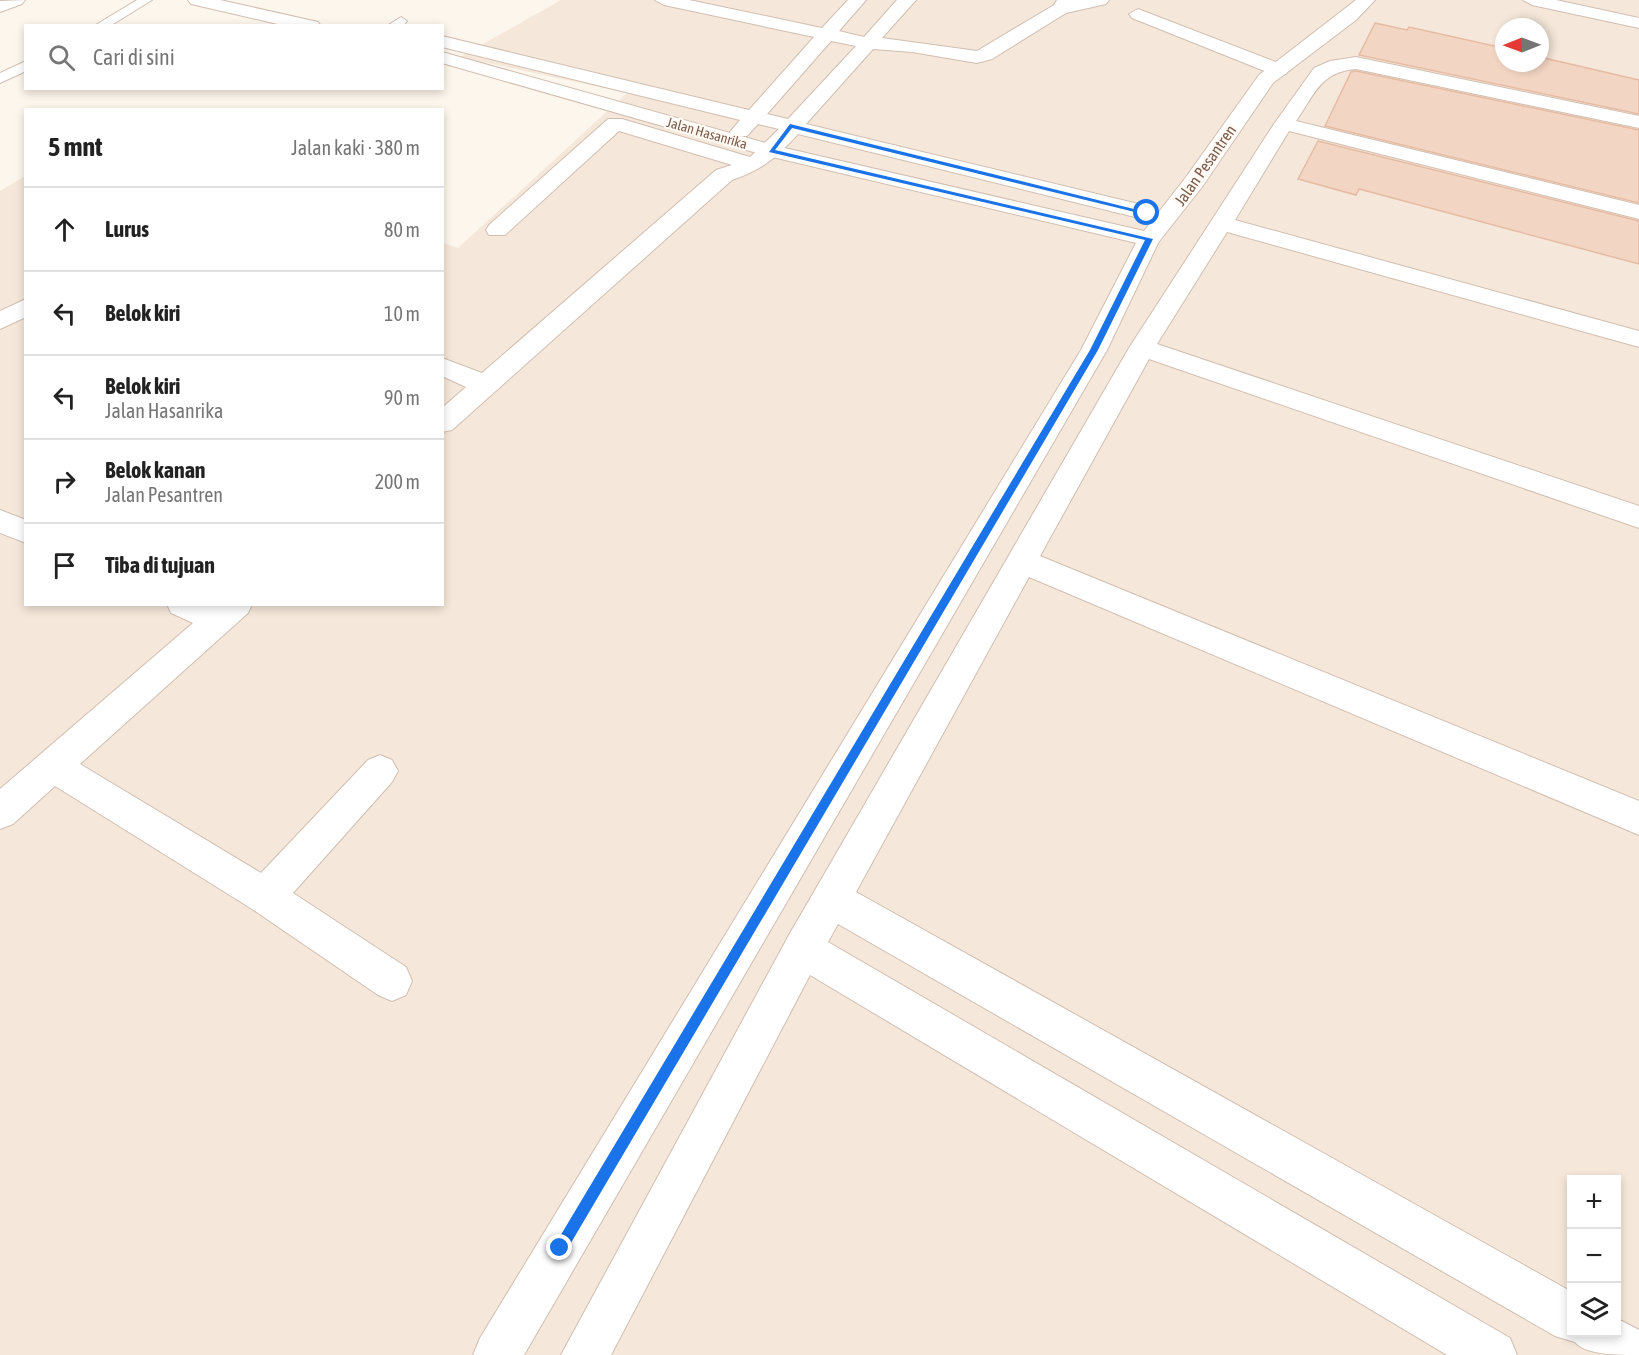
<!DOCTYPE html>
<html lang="id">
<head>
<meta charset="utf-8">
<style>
	body { margin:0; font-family:"Asap Condensed",sans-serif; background:#f2f2f2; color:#222 }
	.controls { position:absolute; right:18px; bottom:18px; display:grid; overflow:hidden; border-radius:0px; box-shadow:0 3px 9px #0003 }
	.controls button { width:54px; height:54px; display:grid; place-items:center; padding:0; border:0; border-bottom:2px solid #e0e0e0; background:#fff; color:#222; font:30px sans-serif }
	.compass { position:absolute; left:1495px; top:18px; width:54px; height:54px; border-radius:50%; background:#fff; box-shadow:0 3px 9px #0003; rotate:269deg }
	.stop { position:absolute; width:18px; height:18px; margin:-14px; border:4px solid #1a73e8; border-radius:50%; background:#fff }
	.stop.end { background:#1a73e8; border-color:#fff; box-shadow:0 2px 6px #0008 }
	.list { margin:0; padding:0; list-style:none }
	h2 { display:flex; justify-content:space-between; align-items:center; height:78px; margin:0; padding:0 24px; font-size:26px }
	h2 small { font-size:20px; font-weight:400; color:#767676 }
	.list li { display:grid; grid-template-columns:39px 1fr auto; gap:18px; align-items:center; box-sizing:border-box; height:84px; padding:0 24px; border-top:2px solid #e0e0e0 }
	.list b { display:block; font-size:22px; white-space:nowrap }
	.list p { margin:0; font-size:20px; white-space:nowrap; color:#767676 }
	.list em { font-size:20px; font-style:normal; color:#767676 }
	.icon { flex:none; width:33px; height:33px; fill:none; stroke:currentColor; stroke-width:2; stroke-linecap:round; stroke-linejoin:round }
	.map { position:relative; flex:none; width:1639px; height:1355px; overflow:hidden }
	.search { position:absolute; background:#fff; box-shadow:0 3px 9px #0003; left:24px; top:24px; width:420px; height:66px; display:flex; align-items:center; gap:15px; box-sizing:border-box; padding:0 21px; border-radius:0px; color:#767676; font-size:22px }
	.panel { position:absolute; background:#fff; box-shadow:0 3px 9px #0003; left:24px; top:108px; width:420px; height:498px; border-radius:0px }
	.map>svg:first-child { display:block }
</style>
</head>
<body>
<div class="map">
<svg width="1639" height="1355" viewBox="0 0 1639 1355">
	<rect width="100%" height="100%" fill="#fdf6ec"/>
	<!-- residential -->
	<path fill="#f5e8da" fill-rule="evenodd" d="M561 0H1639V1355H0V191L25 176 26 604H442L443 243 458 248 627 93 460 57ZM1504 27H1540V63H1504ZM1572 1180H1616V1332H1572Z"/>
	<!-- building -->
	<g fill="#f3d5c3" stroke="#e6bba3" stroke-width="1.5">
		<polygon points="1375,23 1407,30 1409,27 1504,48 1504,63 1540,63 1540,57 1639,80 1639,114 1359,55"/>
		<polygon points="1356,71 1639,130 1639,203 1325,126 1351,72"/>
		<polygon points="1318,141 1639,221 1639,264 1359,189 1356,195 1298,179"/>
	</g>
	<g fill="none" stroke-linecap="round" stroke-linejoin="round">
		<defs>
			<g id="service">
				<polygon points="137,0 152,0 110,26 94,26"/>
				<polygon points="401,17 407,21 403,26 387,26"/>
				<polygon points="26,61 26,71 0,83 0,73"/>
			</g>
			<g id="minor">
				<polygon points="25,0 22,4 0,12 0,1"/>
				<path d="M655 0H689L822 28 848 0H866L839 31 864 37 897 0H916L882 38 977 51 1054 5 1057 0H1109L1106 4 1066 13 992 59 977 63 912 52 873 49 806 124 1155 208 1158 213 1155 218 1147 220 798 134C775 159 763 169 732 180L452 430 442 432V408L466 387 442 376V358L482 373 716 170 732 165 619 131 505 235H489L486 230 489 225 608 119H622L750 157 779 129 758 124 747 136H733L730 132 740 120 442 47V36L749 110 814 37 664 5ZM831 41 856 46 788 119 767 114Z"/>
				<polygon points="1523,0 1556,0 1639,18 1639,28 1532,5"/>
				<polygon points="1138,9 1286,66 1288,70 1286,74 1272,74 1132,18 1129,14"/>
				<path d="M1356 57 1639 116V128L1356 69C1320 72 1315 94 1296 121L1639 205V219L1289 131 1235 220 1639 331V347L1227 232 1157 344 1639 506V528L1149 359 1040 556 1639 801V835L1029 577 856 892 1572 1292V1332H1616V1318L1639 1330V1355C1620 1355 1584 1355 1575 1342L1555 1336 838 924 828 942 1510 1338 1517 1355H1447L810 975 611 1355H561L789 935 1129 348 1274 124 1314 68 1330 61Z"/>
				<polygon points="1149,232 1157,234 1160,239 1107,350 524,1355 473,1355 480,1338 1081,350 1138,239 1141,234"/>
				<polygon points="26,299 26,317 0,329 0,311"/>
				<polygon points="0,510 26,520 26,543 0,533"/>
				<polygon points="167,604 252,604 248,613 80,764 261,873 368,760 380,755 392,760 398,771 392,782 293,893 406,967 412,981 406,995 392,1001 378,995 252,909 55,786 13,824 0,829 0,789 193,623 171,613"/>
			</g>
			<g id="tertiary">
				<polygon points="188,0 220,0 318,22 321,26 286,26 191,4"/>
				<polygon points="1356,0 1375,0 1356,20 1273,83 1202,187 1157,244 1149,246 764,155 442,63 442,52 776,146 1144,231 1186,177 1259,75"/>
			</g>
		</defs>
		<!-- service casing -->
		<use href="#service" stroke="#d1beb0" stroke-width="2"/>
		<!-- minor casing -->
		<use href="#minor" stroke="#d1beb0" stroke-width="2"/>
		<!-- tertiary casing -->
		<use href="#tertiary" stroke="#d1beb0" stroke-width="2"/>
		<!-- service -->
		<use href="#service" fill="#fff" fill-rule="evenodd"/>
		<!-- minor -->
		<use href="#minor" fill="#fff" fill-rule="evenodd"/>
		<!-- tertiary -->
		<use href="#tertiary" fill="#fff" fill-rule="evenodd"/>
	</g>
	<!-- route -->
	<polygon fill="#1a73e8" points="790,124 1150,213 1147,215 792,128 775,150 1153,239 1098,350 565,1253 560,1255 554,1248 556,1243 1090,350 1145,240 769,152"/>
	<g text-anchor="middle" stroke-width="4.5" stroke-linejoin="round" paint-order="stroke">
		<!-- far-street labels -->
		<g font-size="14" fill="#7a5c4d" stroke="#fffaf3">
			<text transform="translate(707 133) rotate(16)" y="5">Jalan Hasanrika</text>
		</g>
		<!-- street labels -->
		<g font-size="16" fill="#7a5c4d" stroke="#fffaf3">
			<text transform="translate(1205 165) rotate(-55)" y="6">Jalan Pesantren</text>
		</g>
	</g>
</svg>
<div class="controls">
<button>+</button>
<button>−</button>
<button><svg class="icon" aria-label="layers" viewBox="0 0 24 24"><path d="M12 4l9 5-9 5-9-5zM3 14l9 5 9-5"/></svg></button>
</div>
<svg class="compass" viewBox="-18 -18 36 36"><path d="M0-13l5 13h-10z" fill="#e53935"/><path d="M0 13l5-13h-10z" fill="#767676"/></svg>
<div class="stop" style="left:1147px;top:213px"></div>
<div class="stop end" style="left:560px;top:1248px"></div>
<div class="search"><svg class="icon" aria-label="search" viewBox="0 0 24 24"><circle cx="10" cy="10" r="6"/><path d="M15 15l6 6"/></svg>Cari di sini</div>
<section class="panel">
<h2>5 mnt<small>Jalan kaki · 380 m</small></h2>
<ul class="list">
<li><svg class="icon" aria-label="ahead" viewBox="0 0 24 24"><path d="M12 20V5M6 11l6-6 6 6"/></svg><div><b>Lurus</b></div><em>80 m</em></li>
<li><svg class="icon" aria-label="left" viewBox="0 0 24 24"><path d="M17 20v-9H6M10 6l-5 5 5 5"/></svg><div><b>Belok kiri</b></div><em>10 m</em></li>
<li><svg class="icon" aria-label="left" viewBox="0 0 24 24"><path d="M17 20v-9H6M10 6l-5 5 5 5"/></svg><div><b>Belok kiri</b><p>Jalan Hasanrika</p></div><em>90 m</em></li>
<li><svg class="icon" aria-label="right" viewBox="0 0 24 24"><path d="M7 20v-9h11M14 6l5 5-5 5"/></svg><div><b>Belok kanan</b><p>Jalan Pesantren</p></div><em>200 m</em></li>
<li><svg class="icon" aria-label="arrive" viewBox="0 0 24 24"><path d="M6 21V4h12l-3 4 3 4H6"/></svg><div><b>Tiba di tujuan</b></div></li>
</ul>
</section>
</div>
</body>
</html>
